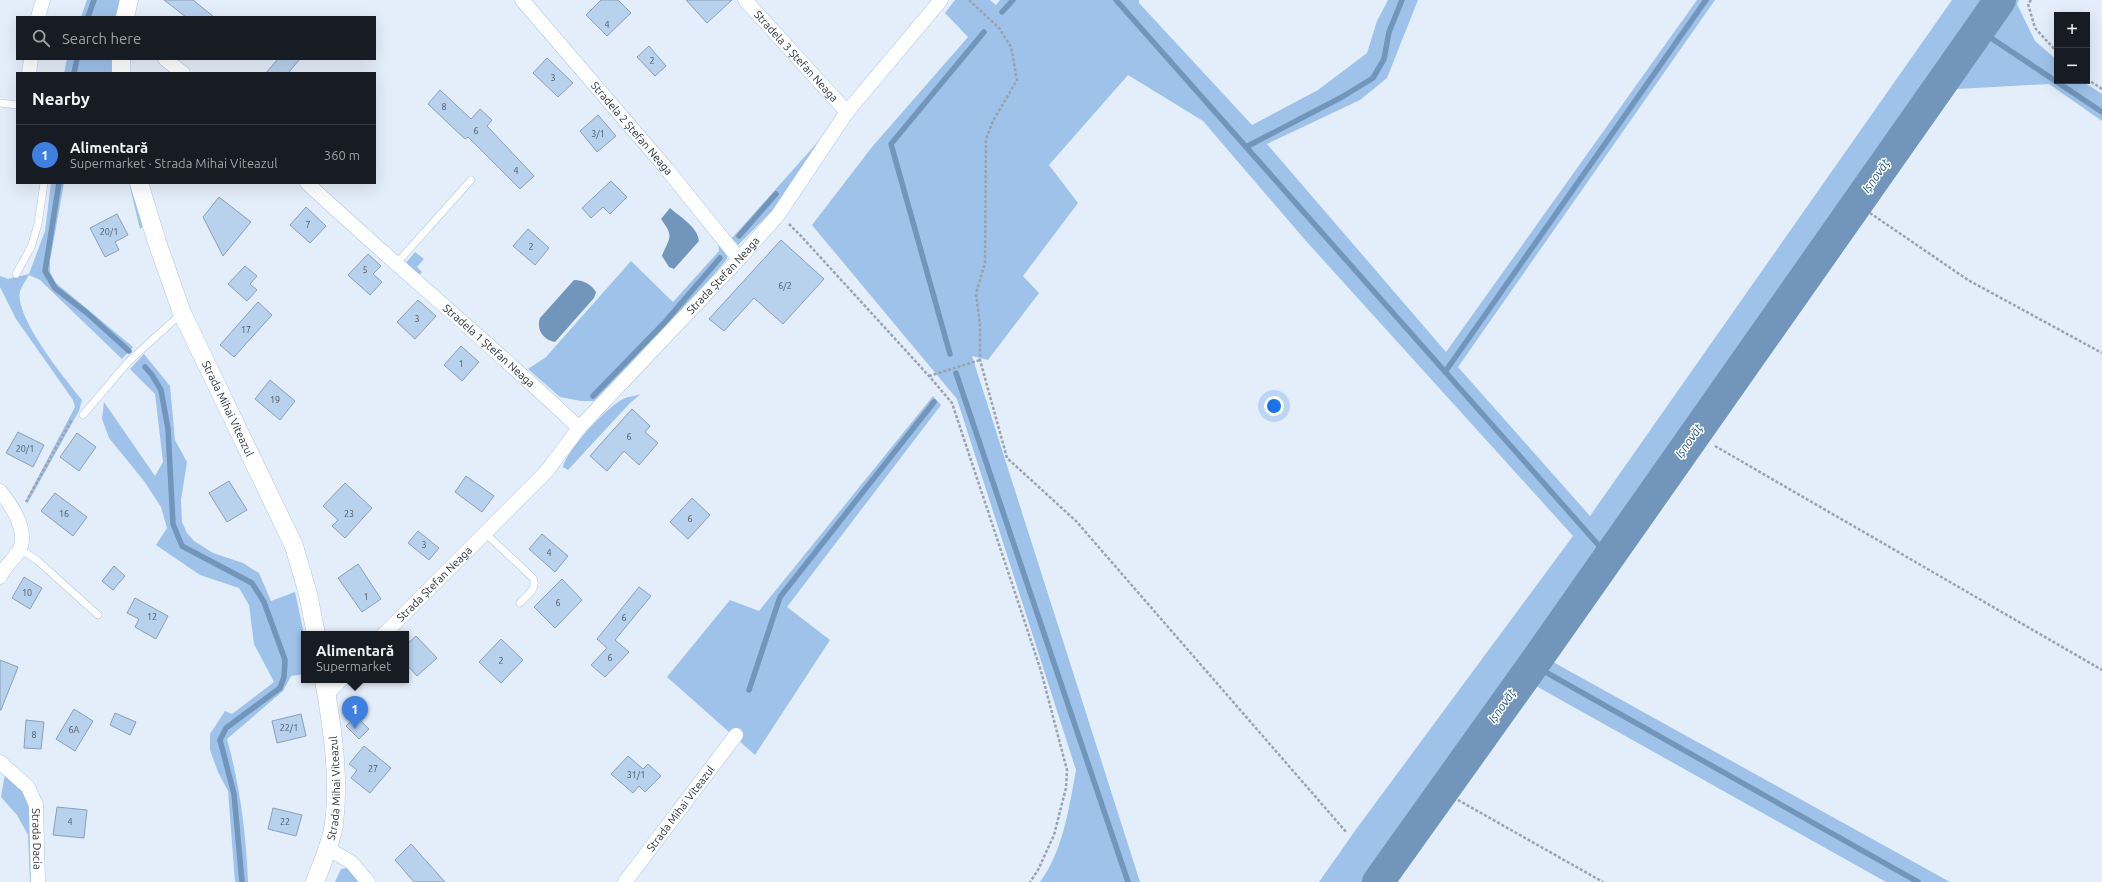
<!DOCTYPE html>
<html lang="en">
<head>
<meta charset="utf-8">
<style>
	body { margin:0; font-family:Ubuntu,sans-serif; background:#242831; color:#f1f3f6 }
	.controls { position:absolute; right:12px; top:12px; display:grid; overflow:hidden; border-radius:0px; box-shadow:0 4px 16px #0002 }
	.controls button { width:36px; height:36px; display:grid; place-items:center; padding:0; border:0; border-bottom:1px solid #363941; background:#171b24; color:#f1f3f6; font:20px sans-serif }
	.you { position:absolute; left:1274px; top:406px; width:14px; height:14px; margin:-10px; border:3px solid #fff; border-radius:50%; background:#1a73e8; box-shadow:0 0 0 6px #1a73e833 }
	.badge { display:grid; place-items:center; width:26px; height:26px; border-radius:50%; background:#887b21; color:#fff; font-size:13px; font-weight:700 }
	.pin { position:absolute; translate:-50% -33px; filter:drop-shadow(0 1px 2px #0008) }
	.pin::after { content:''; position:absolute; top:21px; width:14px; height:12px; background:inherit; clip-path:polygon(0 0,100% 0,50% 100%) }
	.popup { position:absolute; left:301px; top:631px; width:108px; height:52px; box-sizing:border-box; display:grid; place-content:center; border-radius:0px; background:#171b24; filter:drop-shadow(0 1px 3px #0005); font-size:13px; white-space:nowrap; color:#9ea1a6 }
	.popup b { font-size:15px; color:#f1f3f6 }
	.popup::after { content:''; position:absolute; left:50%; top:100%; margin-left:-8px; border:8px solid transparent; border-top-color:#171b24 }
	.list { margin:0; padding:0; list-style:none }
	h2 { display:flex; justify-content:space-between; align-items:center; height:52px; margin:0; padding:0 16px; font-size:17px }
	h2 small { font-size:13px; font-weight:400; color:#9ea1a6 }
	.list li { display:grid; grid-template-columns:26px 1fr auto; gap:12px; align-items:center; box-sizing:border-box; height:60px; padding:0 16px; border-top:1px solid #363941 }
	.list b { display:block; font-size:15px; white-space:nowrap }
	.list p { margin:0; font-size:13px; white-space:nowrap; color:#9ea1a6 }
	.list em { font-size:13px; font-style:normal; color:#9ea1a6 }
	.icon { flex:none; width:22px; height:22px; fill:none; stroke:currentColor; stroke-width:2; stroke-linecap:round; stroke-linejoin:round }
	.map { position:relative; flex:none; width:2102px; height:882px; overflow:hidden }
	.search { position:absolute; background:#171b24; box-shadow:0 4px 16px #0002; left:16px; top:16px; width:360px; height:44px; display:flex; align-items:center; gap:10px; box-sizing:border-box; padding:0 14px; border-radius:0px; color:#9ea1a6; font-size:15px }
	.panel { position:absolute; background:#171b24; box-shadow:0 4px 16px #0002; left:16px; top:72px; width:360px; height:112px; border-radius:0px }
	.map>svg:first-child { display:block }
</style>
</head>
<body>
<div class="map">
<svg width="2102" height="882" viewBox="0 0 2102 882">
	<rect width="100%" height="100%" fill="#e4eefa"/>
	<!-- green -->
	<g fill="#9ec2e9">
		<polygon points="87,0 120,0 117,17 81,17"/>
		<path d="M955 0H990L996 5 1000 0H1139V3L1252 125 1318 90 1367 53 1377 21 1388 0H1418L1387 78 1360 100 1267 144 1446 352 1697 0H1715L1458 367 1590 516 1952 0H2019L2017 4 2035 41 2057 60V81H2082L2102 94V121L2049 84 1957 89 1553 662 1950 882H1886L1536 686 1393 882H1319L1357 828 1573 536 1306 241 1203 121 1128 75 1049 165 1078 203 1023 276 1039 293 988 360 972 356 1140 882H1040C1063 851 1069 808 1076 770L957 399 812 225 872 147 968 37 945 13Z"/>
		<polygon points="67,59 114,59 114,73 64,73"/>
		<polygon points="824,135 776,207 738,245 732,238"/>
		<path d="M51 183H64L50 261V272L56 283 133 347 122 359 40 280 29 275C26 280 22 286 20 291 14 317 66 380 82 400L79 411 27 504V498L75 407 73 400 16 319 0 287V276L8 279 29 274 45 231Z"/>
		<polygon points="129,183 134,183 145,225 140,229"/>
		<polygon points="718,243 727,254 727,259 693,299 594,401 581,401 560,397 528,369 546,357 631,261 673,302 719,251"/>
		<polygon points="415,252 424,259 417,267 422,272 419,275 405,264"/>
		<path d="M144 354 170 386 175 440 187 462 181 500 182 522 187 533 194 541 213 553 243 563 259 573 271 601 295 592 304 634V674L291 676 283 691 227 739C240 786 246 833 248 882H235L228 791 218 772 210 750V734L225 711 232 714 274 682 254 644 249 605 239 588 200 575 156 545 167 528 161 507 144 481 109 438 102 419 104 402 155 476 163 462 155 394 130 369Z"/>
		<path d="M641 394 630 403 568 470 563 467C567 449 607 407 623 399 629 396 636 396 641 394Z"/>
		<polygon points="933,396 941,405 787,607 830,640 755,755 667,677 730,600 759,611"/>
		<polygon points="5,774 19,786 31,808 33,882 30,882 28,835 17,815 1,797"/>
		<polygon points="347,868 361,882 335,882 341,869"/>
	</g>
	<!-- water -->
	<g fill="#7195bb">
		<path d="M670 208C680 217 698 227 699 241L674 269 669 267 662 256C669 237 675 238 661 219Z"/>
		<path d="M574 280C583 280 591 284 596 292L594 298 555 342C543 340 536 329 540 318Z"/>
	</g>
	<g fill="none" stroke-linecap="round" stroke-linejoin="round">
		<!-- stream -->
		<g stroke="#7195bb" stroke-width="5.5">
			<polyline points="1116,0 1609,557"/>
			<polyline points="1002,12 1013,0"/>
			<polyline points="88,17 94,0"/>
			<polyline points="1979,30 2102,112"/>
			<polyline points="74,73 77,59"/>
			<polyline points="1246,147 1342,97 1373,78 1384,59 1389,32 1402,0"/>
			<polyline points="59,183 45,271 55,288 87,313 129,351"/>
			<polyline points="739,236 776,194"/>
			<polyline points="950,354 891,144 984,32"/>
			<polyline points="145,367 152,375 161,390 168,429 173,524 182,546 252,583 264,602 285,660 284,677 280,688 226,728 220,740 234,794 242,882"/>
			<polyline points="1445,372 1706,0"/>
			<polyline points="956,373 1128,882"/>
			<polyline points="593,396 665,322 720,258"/>
			<polyline points="1533,665 1918,882"/>
			<polyline points="749,690 780,597 934,402"/>
		</g>
		<!-- river -->
		<polyline stroke="#7195bb" stroke-width="32" points="1378,882 1533,665 2000,0"/>
	</g>
	<!-- building -->
	<g fill="#b8d1ec" stroke="#89a0ba">
		<polygon points="164,0 193,0 214,17 186,17"/>
		<polygon points="601,0 618,0 631,13 607,36 586,15"/>
		<polygon points="686,0 732,0 707,23"/>
		<polygon points="649,46 666,66 655,76 637,57"/>
		<polygon points="547,58 573,83 558,97 533,73"/>
		<polygon points="278,59 300,59 288,73 266,73"/>
		<polygon points="440,90 471,119 480,109 492,120 487,126 534,176 520,189 468,137 465,139 428,104"/>
		<polygon points="598,115 616,136 597,152 580,131"/>
		<polygon points="611,181 627,197 610,214 603,207 591,218 582,208"/>
		<polygon points="219,197 251,222 223,256 203,217"/>
		<polygon points="306,207 326,226 310,243 290,225"/>
		<polygon points="117,214 128,235 115,242 119,250 105,257 90,228"/>
		<polygon points="528,229 549,248 535,265 513,246"/>
		<polygon points="781,240 824,279 783,324 754,298 724,331 709,319"/>
		<polygon points="368,254 381,266 373,274 382,282 370,295 348,275"/>
		<polygon points="245,266 257,276 250,284 257,290 247,301 228,284"/>
		<polygon points="418,300 436,316 415,339 397,322"/>
		<polygon points="258,302 272,315 234,357 220,345"/>
		<polygon points="461,346 479,362 462,381 444,365"/>
		<polygon points="270,380 295,401 280,420 255,399"/>
		<polygon points="632,409 650,426 645,432 658,443 639,465 624,451 607,471 590,456"/>
		<polygon points="18,432 44,445 33,467 6,453"/>
		<polygon points="77,433 96,447 79,471 60,457"/>
		<polygon points="466,476 494,496 482,512 455,492"/>
		<polygon points="229,481 247,510 227,522 209,493"/>
		<polygon points="345,483 372,508 345,538 332,526 338,520 323,506"/>
		<polygon points="55,493 87,517 73,536 41,511"/>
		<polygon points="692,498 710,515 688,539 670,522"/>
		<polygon points="418,531 439,548 429,560 408,543"/>
		<polygon points="542,534 568,556 555,572 529,549"/>
		<polygon points="358,564 381,599 362,612 338,578"/>
		<polygon points="114,566 125,576 113,590 102,581"/>
		<polygon points="24,577 42,588 30,609 12,598"/>
		<polygon points="562,579 582,600 555,628 534,607"/>
		<polygon points="639,587 651,596 615,640 629,652 605,677 591,665 607,648 597,639"/>
		<polygon points="135,598 168,616 156,639 135,627 139,619 127,613"/>
		<polygon points="416,636 437,658 417,676 406,664 406,645"/>
		<polygon points="501,639 523,660 501,683 479,662"/>
		<polygon points="0,660 18,667 1,710 0,710"/>
		<polygon points="74,709 93,721 75,751 56,739"/>
		<polygon points="115,713 136,722 130,735 110,725"/>
		<polygon points="301,714 306,736 277,743 272,721"/>
		<polygon points="356,716 369,729 359,739 346,726"/>
		<polygon points="26,720 44,722 41,749 24,748"/>
		<polygon points="364,746 391,768 370,793 351,778 357,770 349,764"/>
		<polygon points="628,756 643,769 648,764 661,776 645,792 639,786 633,793 611,774"/>
		<polygon points="57,807 87,810 84,838 53,835"/>
		<polygon points="273,808 302,815 296,836 268,829"/>
		<polygon points="411,844 445,882 414,882 395,860"/>
	</g>
	<g fill="none" stroke-linecap="round" stroke-linejoin="round">
		<defs>
			<g id="service">
				<polyline points="0,103 17,105"/>
				<polyline points="396,264 471,180"/>
				<polyline points="16,274 31,247 38,224 44,183"/>
				<polyline points="83,415 128,362 182,313"/>
				<path d="M485 533 533 578C538 589 527 595 520 603"/>
				<polyline points="20,549 38,561 98,615"/>
			</g>
			<g id="minor">
				<path id="s1" d="M522 0 666 168 739 259"/>
				<path id="s2" d="M745 0 847 112"/>
				<polyline points="38,17 43,0"/>
				<polyline points="165,59 183,73"/>
				<polyline points="29,73 31,59"/>
				<path id="s3" d="M307 183C396 266 491 344 579 428"/>
				<path d="M0 491C11 505 28 529 20 549 15 559 4 566 0 577"/>
				<path id="s4" d="M384 634 546 472 579 428 739 259 778 215 847 112 941 0"/>
				<polyline points="326,695 341,680"/>
				<path id="s5" d="M0 762 28 787 36 805 38 882"/>
				<polyline points="328,849 351,862 368,882"/>
				<path id="s6" d="M625 882 736 735"/>
			</g>
			<g id="tertiary">
				<polyline points="125,17 129,0"/>
				<polyline points="121,59 121,73"/>
				<path id="s7" d="M139 183 157 242 182 313 294 546 308 594 316 634"/>
				<path id="s8" d="M315 882C322 863 331 844 334 824 340 777 332 726 324 680"/>
			</g>
		</defs>
		<!-- service casing -->
		<use href="#service" stroke="#afc7e2" stroke-width="8"/>
		<!-- minor casing -->
		<use href="#minor" stroke="#afc7e2" stroke-width="15"/>
		<!-- tertiary casing -->
		<use href="#tertiary" stroke="#afc7e2" stroke-width="19"/>
		<!-- path -->
		<g stroke="#99a2ae" stroke-width="2.5" stroke-dasharray="3 2" stroke-linecap="butt">
			<polyline points="969,0 999,28 1011,47 1017,80 993,121 986,139 985,263 976,293 980,326 980,360 1007,458 1076,521 1347,833"/>
			<polyline points="2031,0 2028,4 2035,28 2057,52"/>
			<polyline points="2087,79 2102,89"/>
			<polyline points="1870,213 1968,280 2102,353"/>
			<polyline points="789,224 801,236 929,376 952,403 1041,671 1067,770 1066,788 1054,835 1038,870 1030,882"/>
			<polyline points="929,376 980,360"/>
			<polyline points="1715,446 2102,670"/>
			<polyline points="26,502 72,419"/>
			<polyline points="1458,800 1603,882"/>
		</g>
		<!-- service -->
		<use href="#service" stroke="#fff" stroke-width="7"/>
		<!-- minor -->
		<use href="#minor" stroke="#fff" stroke-width="14"/>
		<!-- tertiary -->
		<use href="#tertiary" stroke="#fff" stroke-width="18"/>
	</g>
	<g text-anchor="middle" stroke-width="3" stroke-linejoin="round" paint-order="stroke">
		<!-- number labels -->
		<g font-size="9" fill="#4b5867">
			<text x="607" y="28">4</text>
			<text x="652" y="64">2</text>
			<text x="553" y="81">3</text>
			<text x="444" y="110">8</text>
			<text x="476" y="134">6</text>
			<text x="598" y="137">3/1</text>
			<text x="516" y="174">4</text>
			<text x="308" y="228">7</text>
			<text x="109" y="235">20/1</text>
			<text x="531" y="250">2</text>
			<text x="365" y="273">5</text>
			<text x="785" y="289">6/2</text>
			<text x="417" y="322">3</text>
			<text x="246" y="333">17</text>
			<text x="461" y="367">1</text>
			<text x="275" y="403">19</text>
			<text x="629" y="440">6</text>
			<text x="25" y="452">20/1</text>
			<text x="64" y="517">16</text>
			<text x="349" y="517">23</text>
			<text x="690" y="522">6</text>
			<text x="424" y="548">3</text>
			<text x="549" y="556">4</text>
			<text x="27" y="596">10</text>
			<text x="366" y="600">1</text>
			<text x="558" y="606">6</text>
			<text x="152" y="620">12</text>
			<text x="624" y="621">6</text>
			<text x="610" y="661">6</text>
			<text x="501" y="664">2</text>
			<text x="289" y="731">22/1</text>
			<text x="74" y="733">6A</text>
			<text x="34" y="738">8</text>
			<text x="373" y="772">27</text>
			<text x="636" y="778">31/1</text>
			<text x="70" y="825">4</text>
			<text x="285" y="825">22</text>
		</g>
		<!-- street labels -->
		<g font-size="11" fill="#27303b" stroke="#fff">
			<text dy="4" stroke="none"><textPath href="#s2" startOffset="76">Stradela 3 Ștefan Neaga</textPath></text>
			<text dy="4" stroke="none"><textPath href="#s1" startOffset="169">Stradela 2 Ștefan Neaga</textPath></text>
			<text dy="4" stroke="none"><textPath href="#s4" startOffset="494">Strada Ștefan Neaga</textPath></text>
			<text dy="4" stroke="none"><textPath href="#s3" startOffset="244">Stradela 1 Ștefan Neaga</textPath></text>
			<text dy="4" stroke="none"><textPath href="#s7" startOffset="243">Strada Mihai Viteazul</textPath></text>
			<text dy="4" stroke="none"><textPath href="#s4" startOffset="71">Strada Ștefan Neaga</textPath></text>
			<text dy="4" stroke="none"><textPath href="#s8" startOffset="97">Strada Mihai Viteazul</textPath></text>
			<text dy="4" stroke="none"><textPath href="#s6" startOffset="92">Strada Mihai Viteazul</textPath></text>
			<text dy="4" stroke="none"><textPath href="#s5" startOffset="91">Strada Dacia</textPath></text>
		</g>
		<!-- water labels -->
		<g font-size="12" font-style="italic" fill="#1c5183" stroke="#fff">
			<text transform="translate(1876 176) rotate(-55)" y="4">Ișnovăț</text>
			<text transform="translate(1689 441) rotate(-55)" y="4">Ișnovăț</text>
			<text transform="translate(1502 706) rotate(-55)" y="4">Ișnovăț</text>
		</g>
	</g>
</svg>
<div class="controls">
<button>+</button>
<button>−</button>
</div>
<div class="you"></div>
<div class="pin badge" style="left:355px;top:729px;background:#3f7fe0">1</div>
<div class="popup"><b>Alimentară</b>Supermarket</div>
<div class="search"><svg class="icon" aria-label="search" viewBox="0 0 24 24"><circle cx="10" cy="10" r="6"/><path d="M15 15l6 6"/></svg>Search here</div>
<section class="panel">
<h2>Nearby<small></small></h2>
<ul class="list">
<li><span class="badge" style="background:#3f7fe0">1</span><div><b>Alimentară</b><p>Supermarket · Strada Mihai Viteazul</p></div><em>360 m</em></li>
</ul>
</section>
</div>
</body>
</html>
